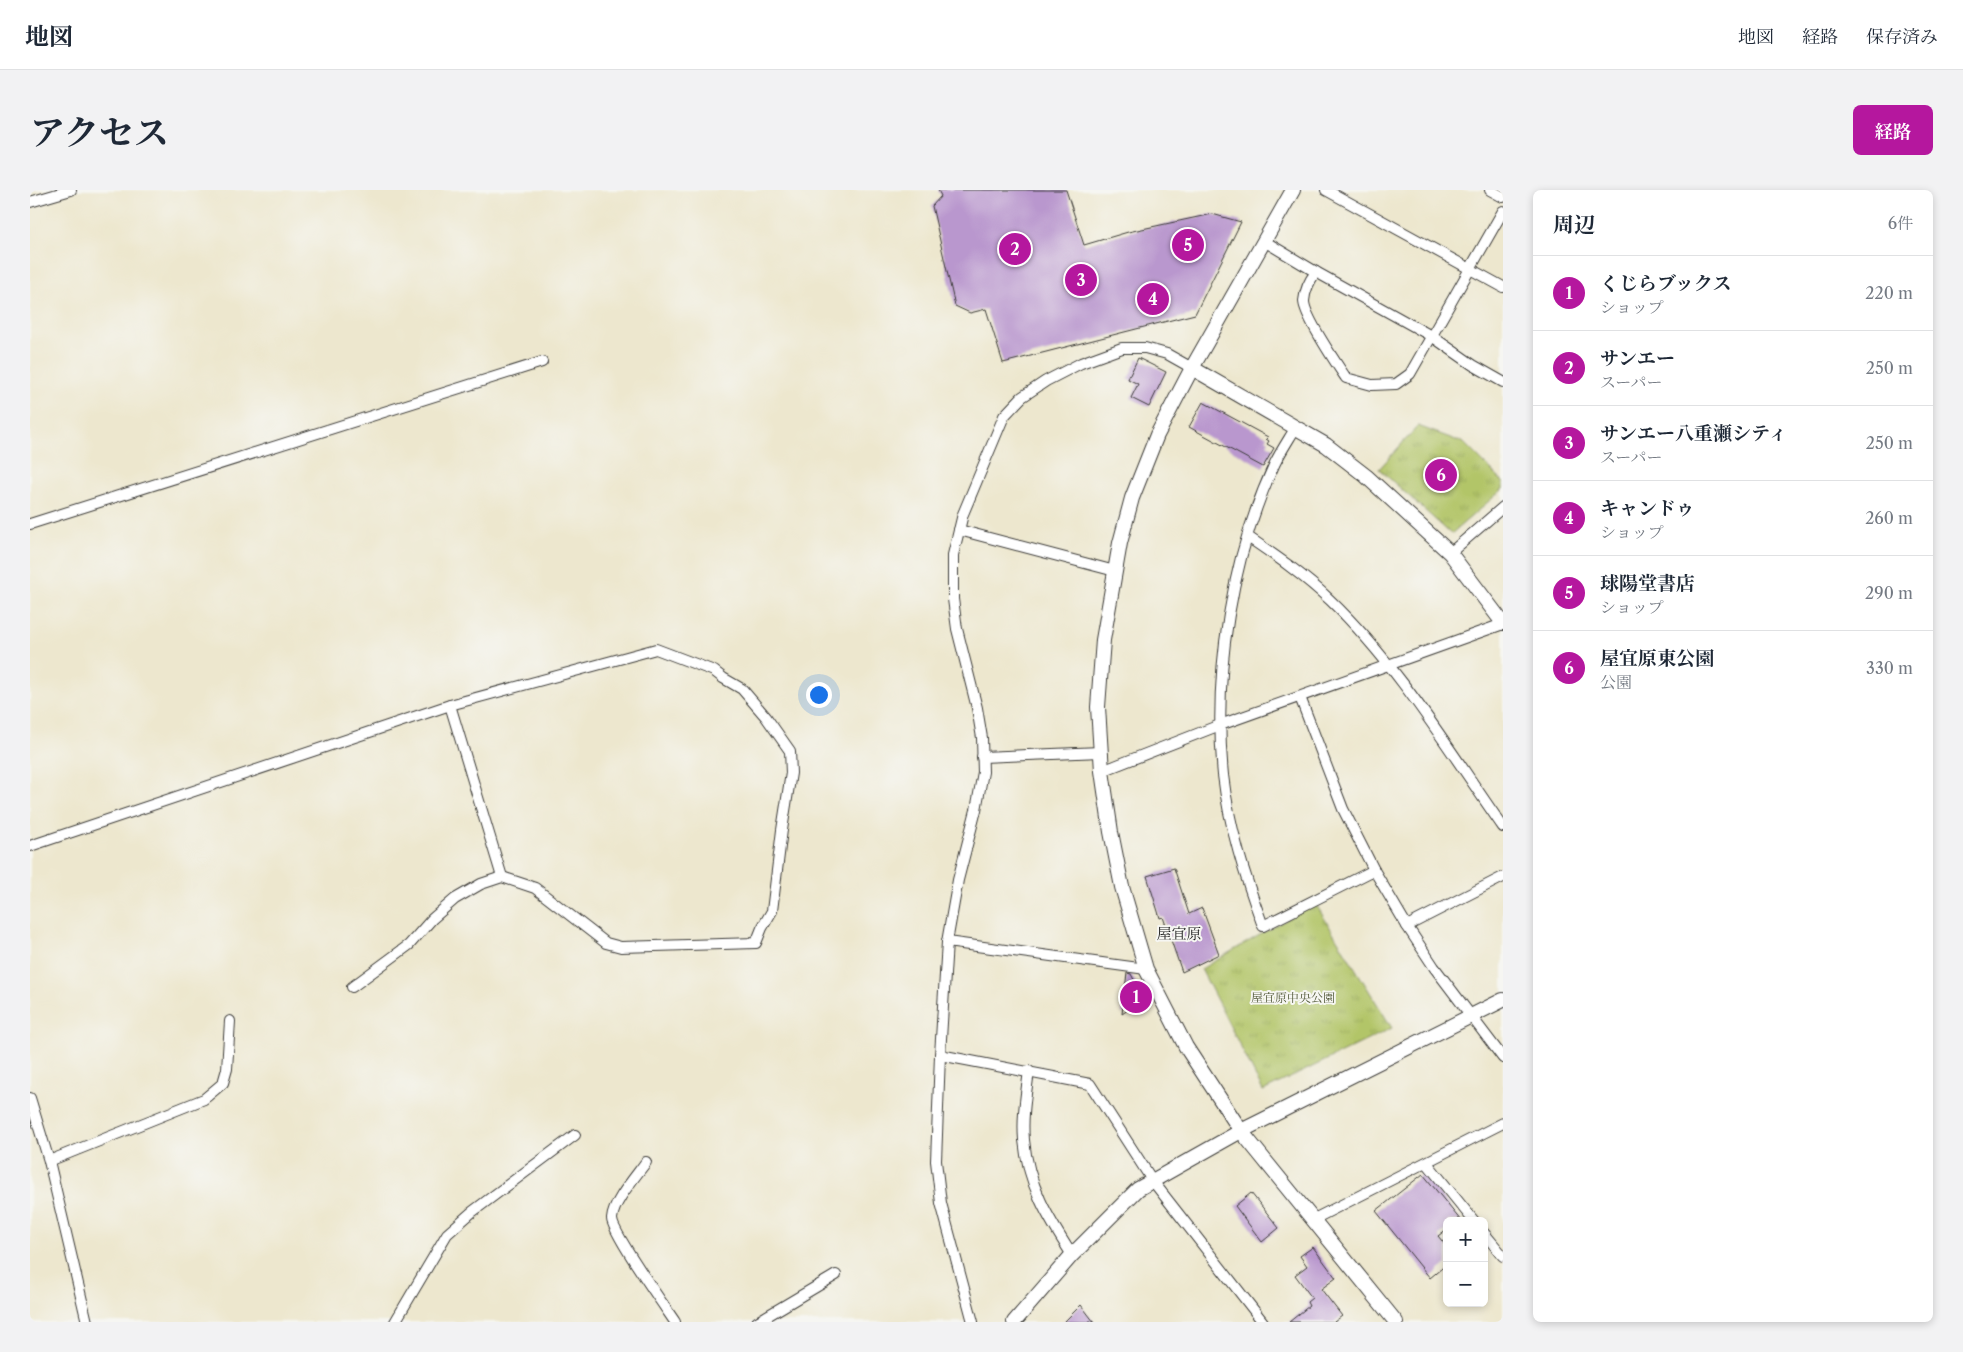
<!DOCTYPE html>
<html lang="ja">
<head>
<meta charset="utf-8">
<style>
	body { margin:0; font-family:"Libre Caslon Text","Noto Serif JP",serif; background:#f2f2f3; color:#1f2937 }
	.controls { position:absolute; right:15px; bottom:15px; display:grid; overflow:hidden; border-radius:8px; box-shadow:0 2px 8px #0003 }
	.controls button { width:45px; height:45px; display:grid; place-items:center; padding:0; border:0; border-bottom:1px solid #e0e1e3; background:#fff; color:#1f2937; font:25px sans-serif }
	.you { position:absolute; left:788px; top:504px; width:18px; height:18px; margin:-12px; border:4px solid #fff; border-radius:50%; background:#1a73e8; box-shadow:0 0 0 8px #1a73e833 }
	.badge { display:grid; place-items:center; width:32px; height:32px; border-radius:50%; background:#b5179e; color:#fff; font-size:16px; font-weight:700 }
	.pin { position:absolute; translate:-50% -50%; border:2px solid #fff; box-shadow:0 1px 5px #0006 }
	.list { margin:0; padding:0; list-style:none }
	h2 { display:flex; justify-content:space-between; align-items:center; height:65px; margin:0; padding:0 20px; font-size:21px }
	h2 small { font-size:16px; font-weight:400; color:#747a83 }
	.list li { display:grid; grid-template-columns:32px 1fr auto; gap:15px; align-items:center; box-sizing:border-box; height:75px; padding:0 20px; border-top:1px solid #e0e1e3 }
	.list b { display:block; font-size:19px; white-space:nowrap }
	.list p { margin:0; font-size:16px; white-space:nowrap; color:#747a83 }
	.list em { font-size:16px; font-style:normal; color:#747a83 }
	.map { position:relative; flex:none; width:1473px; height:1132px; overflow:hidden; border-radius:8px }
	header { display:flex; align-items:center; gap:30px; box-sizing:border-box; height:70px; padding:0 25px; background:#fff; border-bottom:1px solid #e0e1e3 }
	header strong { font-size:24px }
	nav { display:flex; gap:28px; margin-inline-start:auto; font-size:18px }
	.intro { display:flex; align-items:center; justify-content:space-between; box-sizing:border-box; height:120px; padding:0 30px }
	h1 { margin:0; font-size:35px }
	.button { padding:12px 22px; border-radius:8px; background:#b5179e; color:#fff; font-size:18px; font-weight:700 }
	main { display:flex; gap:30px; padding:0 30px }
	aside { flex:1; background:#fff; border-radius:8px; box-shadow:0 2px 8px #0003 }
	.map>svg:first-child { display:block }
</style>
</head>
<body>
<header>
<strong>地図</strong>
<nav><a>地図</a><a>経路</a><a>保存済み</a></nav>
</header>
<div class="intro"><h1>アクセス</h1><a class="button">経路</a></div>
<main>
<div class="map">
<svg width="1473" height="1132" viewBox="0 0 1473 1132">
	<defs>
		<pattern id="park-tufts" width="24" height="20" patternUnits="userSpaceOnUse" patternTransform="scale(1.25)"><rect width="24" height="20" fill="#b2c568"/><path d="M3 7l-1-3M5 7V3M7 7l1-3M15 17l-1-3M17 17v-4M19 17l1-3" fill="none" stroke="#98a95a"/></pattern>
	</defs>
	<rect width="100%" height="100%" fill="#f6f6f2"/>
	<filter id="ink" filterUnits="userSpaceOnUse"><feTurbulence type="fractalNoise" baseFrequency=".02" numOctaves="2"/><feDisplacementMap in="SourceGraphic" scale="10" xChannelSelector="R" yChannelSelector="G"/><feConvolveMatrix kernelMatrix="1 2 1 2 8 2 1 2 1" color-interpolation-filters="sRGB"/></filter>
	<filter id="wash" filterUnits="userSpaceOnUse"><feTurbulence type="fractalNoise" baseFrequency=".0096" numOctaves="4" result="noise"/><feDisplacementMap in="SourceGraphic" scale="20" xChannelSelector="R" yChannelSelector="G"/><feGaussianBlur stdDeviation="1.12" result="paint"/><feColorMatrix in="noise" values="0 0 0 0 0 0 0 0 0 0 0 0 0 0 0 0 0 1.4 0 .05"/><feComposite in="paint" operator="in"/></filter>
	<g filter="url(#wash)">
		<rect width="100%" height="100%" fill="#ede7ce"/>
		<!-- park -->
		<g fill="url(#park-tufts)" stroke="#677042">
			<polygon points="1388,236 1434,253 1473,292 1473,299 1421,344 1349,279"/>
			<polygon points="1285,713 1362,838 1233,901 1171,779"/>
		</g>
		<g id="blocks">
			<!-- building -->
			<g fill="#b997ce">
				<polygon points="908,0 1036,0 1054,55 1098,42 1182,24 1211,32 1165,124 973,173 956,119 940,123 925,116 902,16 911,6"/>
				<polygon points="1108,168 1136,182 1119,217 1101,208 1108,194 1098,189"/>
				<polygon points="1173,212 1238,247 1236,249 1239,251 1237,254 1244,258 1233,277 1159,237"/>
				<polygon points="1144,678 1159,724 1172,718 1189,764 1152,782 1133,727 1130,728 1117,686"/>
				<polygon points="1097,783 1101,784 1114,809 1092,824"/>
				<polygon points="1393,984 1431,1031 1417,1031 1417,1039 1408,1046 1417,1057 1417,1074 1400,1088 1346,1021"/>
				<polygon points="1221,1003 1249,1038 1232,1052 1205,1016"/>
				<polygon points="1283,1057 1306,1088 1291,1099 1312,1126 1304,1132 1259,1132 1279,1116 1277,1112 1282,1108 1265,1085 1277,1076 1270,1066"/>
				<polygon points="1051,1115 1064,1132 1034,1132"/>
			</g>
		</g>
	</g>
	<g filter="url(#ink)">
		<use href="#blocks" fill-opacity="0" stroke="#3b3a37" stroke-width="1"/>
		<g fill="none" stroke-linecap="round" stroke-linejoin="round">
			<defs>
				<g id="street">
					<polyline points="1296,0 1473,97"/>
					<polyline points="1460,0 1473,7"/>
					<polyline points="0,12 41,0"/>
					<polyline points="1234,51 1286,82 1403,147 1443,175 1473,192"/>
					<path d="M1286 82C1279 91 1275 99 1274 111 1274 126 1306 173 1316 188L1342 195 1366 194 1380 184 1473 21"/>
					<path d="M1266 237C1259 249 1251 261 1245 273 1201 367 1183 483 1193 585 1199 637 1215 687 1233 736L1344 680"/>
					<polyline points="0,334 512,172"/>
					<polyline points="929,340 1085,381"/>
					<path d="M1218 347C1246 366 1275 386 1300 410 1368 475 1419 560 1473 637"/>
					<polyline points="1420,363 1473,317"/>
					<polyline points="1270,507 1313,619 1344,680 1377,736 1404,777 1473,868"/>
					<polyline points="420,515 472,687"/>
					<polyline points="952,567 1071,562"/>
					<polyline points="1072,581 1190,535 1473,434"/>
					<polyline points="0,656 420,515 626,459 684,481 693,488 712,499 736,527 760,561 761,583 752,640 742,721 732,738 726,753 591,757 576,753 505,698 472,687 451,694 425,709 402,729 379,755 322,797"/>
					<polyline points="1377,736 1473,687"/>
					<polyline points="917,752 1116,779"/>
					<polyline points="910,865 1060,894 1122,990 1233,1132"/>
					<path d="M999 881C996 904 992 927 994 950 998 995 1018 1028 1042 1065"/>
					<polyline points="0,908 19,971 57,1132"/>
					<polyline points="19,971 174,909 193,893 197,879 200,831"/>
					<path d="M616 972C606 986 583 1012 582 1029 582 1042 635 1117 645 1132"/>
					<polyline points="1397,973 1444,1031"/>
					<polyline points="1284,1029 1473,933"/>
					<polyline points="1454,1043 1473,1066"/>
					<polyline points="365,1132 417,1044 442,1022 545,945"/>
					<polyline points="727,1132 806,1085"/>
					<polyline points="943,1132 911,1013 906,971 910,865 917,752 928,690 946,620 953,582 952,548 947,518 927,439 923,409 923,365 933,324 974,226 992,207 1016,191 1051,173 1092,158 1115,158 1137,164 1162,178"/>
				</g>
				<g id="secondary">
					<polyline points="1263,0 1162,178 1127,245 1102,308 1090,353 1073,450 1068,517 1072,581 1081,642 1092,697 1116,779 1156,857 1211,941 1366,1132"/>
					<polyline points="1162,178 1296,255 1336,286 1420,363 1473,433"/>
					<polyline points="984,1132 1042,1065 1108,999 1211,941 1473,810"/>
				</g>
			</defs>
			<!-- street casing -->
			<use href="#street" stroke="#3b3a37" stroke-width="12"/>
			<!-- secondary casing -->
			<use href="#secondary" stroke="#3b3a37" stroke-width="16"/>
			<!-- street -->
			<use href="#street" stroke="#fff" stroke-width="10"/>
			<!-- secondary -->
			<use href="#secondary" stroke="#fff" stroke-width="14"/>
		</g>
	</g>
	<g text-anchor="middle" stroke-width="4" stroke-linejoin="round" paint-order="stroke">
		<!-- park labels -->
		<g font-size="12" fill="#505737" stroke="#f6f6f2">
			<text x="1263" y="812">屋宜原中央公園</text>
		</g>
		<!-- quarter labels -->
		<g font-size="15" fill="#1c1c1c" stroke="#f6f6f2">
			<text x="1149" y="749">屋宜原</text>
		</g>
	</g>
</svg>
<div class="controls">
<button>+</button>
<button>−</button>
</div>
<div class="you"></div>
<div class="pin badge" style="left:1106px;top:807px">1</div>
<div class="pin badge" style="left:985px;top:59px">2</div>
<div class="pin badge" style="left:1051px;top:90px">3</div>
<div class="pin badge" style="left:1123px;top:109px">4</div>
<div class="pin badge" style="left:1158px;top:55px">5</div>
<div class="pin badge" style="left:1411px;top:285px">6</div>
</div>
<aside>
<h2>周辺<small>6件</small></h2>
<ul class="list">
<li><span class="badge">1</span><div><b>くじらブックス</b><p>ショップ</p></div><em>220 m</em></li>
<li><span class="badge">2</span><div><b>サンエー</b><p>スーパー</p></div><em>250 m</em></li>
<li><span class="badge">3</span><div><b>サンエー八重瀬シティ</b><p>スーパー</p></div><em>250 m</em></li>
<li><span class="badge">4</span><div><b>キャンドゥ</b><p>ショップ</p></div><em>260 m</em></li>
<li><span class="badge">5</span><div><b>球陽堂書店</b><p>ショップ</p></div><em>290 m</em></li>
<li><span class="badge">6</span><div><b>屋宜原東公園</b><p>公園</p></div><em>330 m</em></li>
</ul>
</aside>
</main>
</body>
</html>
